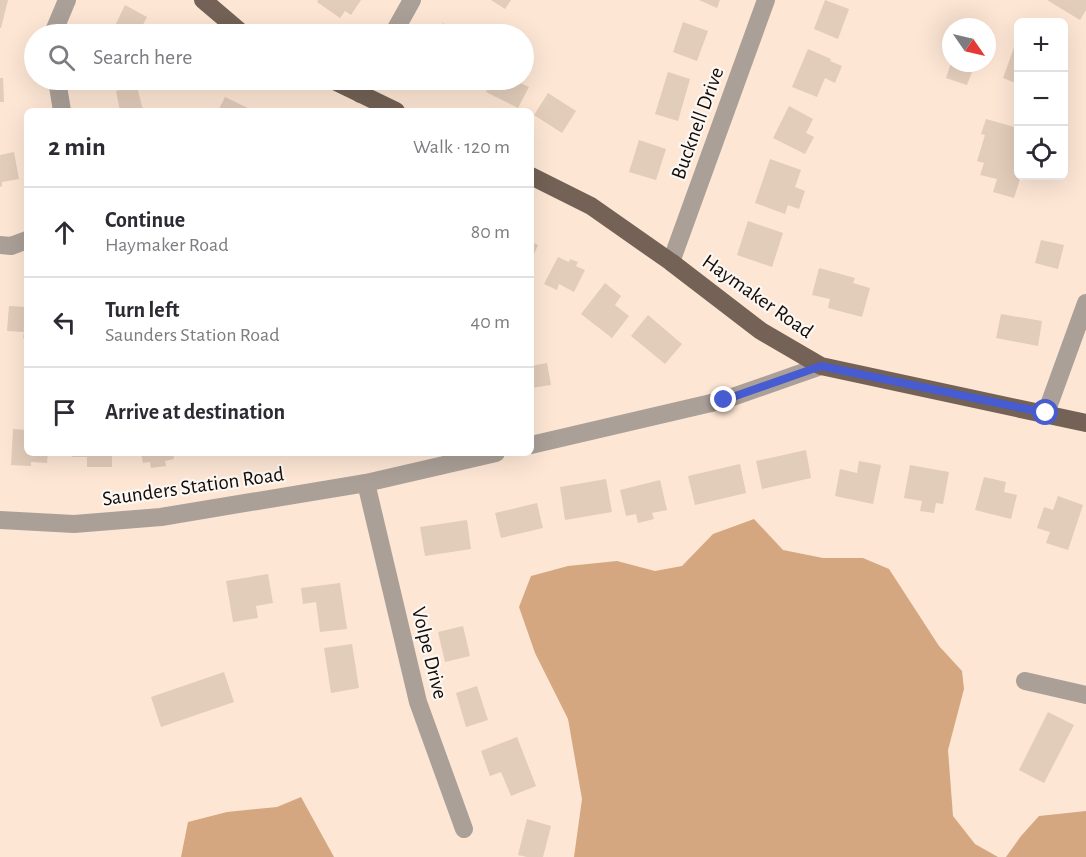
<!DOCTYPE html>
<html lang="en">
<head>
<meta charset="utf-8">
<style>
	body { margin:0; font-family:"Alegreya Sans",sans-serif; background:#f2f2f3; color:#2b2b33 }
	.controls { position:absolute; right:18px; top:18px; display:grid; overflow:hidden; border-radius:9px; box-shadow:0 6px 24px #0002 }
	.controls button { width:54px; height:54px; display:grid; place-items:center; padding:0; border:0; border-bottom:2px solid #e1e1e2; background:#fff; color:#2b2b33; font:30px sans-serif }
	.compass { position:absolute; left:942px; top:18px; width:54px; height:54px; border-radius:50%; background:#fff; box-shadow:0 6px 24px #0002; rotate:124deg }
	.stop { position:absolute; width:18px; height:18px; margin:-14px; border:4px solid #475cd0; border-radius:50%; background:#fff }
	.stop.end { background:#475cd0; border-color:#fff; box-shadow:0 2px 6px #0008 }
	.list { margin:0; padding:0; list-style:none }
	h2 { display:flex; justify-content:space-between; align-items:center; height:78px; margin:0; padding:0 24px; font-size:26px }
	h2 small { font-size:20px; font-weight:400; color:#7c7c81 }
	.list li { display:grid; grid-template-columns:39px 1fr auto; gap:18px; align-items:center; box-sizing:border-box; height:90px; padding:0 24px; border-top:2px solid #e1e1e2 }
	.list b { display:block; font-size:22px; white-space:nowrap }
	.list p { margin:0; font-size:20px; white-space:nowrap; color:#7c7c81 }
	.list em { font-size:20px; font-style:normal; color:#7c7c81 }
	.icon { flex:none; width:33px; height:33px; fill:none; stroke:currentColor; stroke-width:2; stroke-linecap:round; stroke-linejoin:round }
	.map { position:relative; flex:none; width:1086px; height:857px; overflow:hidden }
	.search { position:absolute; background:#fff; box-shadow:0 6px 24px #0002; left:24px; top:24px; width:510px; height:66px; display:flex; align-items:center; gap:15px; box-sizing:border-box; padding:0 21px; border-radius:33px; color:#7c7c81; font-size:22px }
	.panel { position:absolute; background:#fff; box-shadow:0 6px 24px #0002; left:24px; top:108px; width:510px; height:348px; border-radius:9px }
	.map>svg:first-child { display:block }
</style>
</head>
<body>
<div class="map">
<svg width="1086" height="857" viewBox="0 0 1086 857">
	<rect width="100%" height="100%" fill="#fde6d4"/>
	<!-- forest -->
	<g fill="#d5a780">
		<polygon points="754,519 783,550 823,558 863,558 889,569 939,646 962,671 964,689 948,750 953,816 975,844 998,857 574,857 582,799 568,719 535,653 519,607 531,576 568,566 617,561 655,571 682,566 713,534"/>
		<polygon points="301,797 334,857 181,857 188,822 227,812 277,807"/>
		<polygon points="1086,811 1086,857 1006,857 1021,836 1039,816"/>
	</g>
	<!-- building -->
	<g fill="#e2ccba">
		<polygon points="0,0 8,0 1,28 0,28"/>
		<polygon points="318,0 361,0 351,15 345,11 340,18 317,2"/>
		<polygon points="491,0 511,0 505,9"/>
		<polygon points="699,0 720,0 717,8"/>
		<polygon points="825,0 849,9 838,39 814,29"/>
		<polygon points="1047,0 1086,0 1086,10 1080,20"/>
		<polygon points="125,5 147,17 138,34 111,34"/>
		<polygon points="683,22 708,31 697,61 673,52"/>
		<polygon points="443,23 460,34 435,34"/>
		<polygon points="1016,42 1018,43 1018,84 1003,78"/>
		<polygon points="808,49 831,59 830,61 842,66 835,83 825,78 817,97 792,87"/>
		<polygon points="951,63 975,64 967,85 946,78"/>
		<polygon points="668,72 690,79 678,121 655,114"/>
		<polygon points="0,78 3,78 4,102 0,102"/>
		<polygon points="492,80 514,80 529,87 518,108 486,92"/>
		<polygon points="137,86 143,111 120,111 116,91"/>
		<polygon points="548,93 576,111 562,133 534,115"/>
		<polygon points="225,97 254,111 218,111"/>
		<polygon points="789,106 813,119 806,133 814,137 805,154 773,138"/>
		<polygon points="986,119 1018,128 1018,176 1021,176 1014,198 993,192 997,179 980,175 984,163 977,161 985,135 981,134"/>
		<polygon points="639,140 666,149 656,180 629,172"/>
		<polygon points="14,152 19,179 2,182 2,186 0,187 0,155"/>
		<polygon points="770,159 801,170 795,187 805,191 799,209 788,205 785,214 755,203"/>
		<polygon points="748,221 783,233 772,267 737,255"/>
		<polygon points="1041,240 1064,245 1058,269 1035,263"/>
		<polygon points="531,242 538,245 531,261"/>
		<polygon points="558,257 569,262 570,259 578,262 576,266 585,270 574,292 559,284 557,290 544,284"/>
		<polygon points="819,268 855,278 853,283 870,288 862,317 828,308 830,299 812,295"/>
		<polygon points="605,283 621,296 615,305 629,316 612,338 581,314"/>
		<polygon points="9,306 27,307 27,339 23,338 24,332 7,331"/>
		<polygon points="1001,314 1042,321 1038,346 996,338"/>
		<polygon points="648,315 682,344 665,364 631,336"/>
		<polygon points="547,363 551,385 531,388 531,366"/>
		<polygon points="13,429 27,430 27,453 48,453 47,463 31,462 31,466 11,465"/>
		<polygon points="806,450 811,478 762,489 756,461"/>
		<polygon points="72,453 112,453 112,467 87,467 87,457 72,457"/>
		<polygon points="141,453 173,453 174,459 165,461 166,466 151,468 150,462 143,463"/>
		<polygon points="859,461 881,465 873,504 835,496 840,469 857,473"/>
		<polygon points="740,464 746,493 695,505 688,476"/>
		<polygon points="910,465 949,472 943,504 936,503 934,513 920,511 922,501 904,498"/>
		<polygon points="984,477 1006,482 1004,492 1017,495 1011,519 975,510"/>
		<polygon points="606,479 612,512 565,520 560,487"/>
		<polygon points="660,480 667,510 652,513 654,519 638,523 636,514 626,516 620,490"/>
		<polygon points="1058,496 1083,505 1068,550 1046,543 1050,532 1037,528 1044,507 1053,510"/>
		<polygon points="537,503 543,528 501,538 495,513"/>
		<polygon points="467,520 471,549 425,556 420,527"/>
		<polygon points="268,574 273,603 256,606 258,618 233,622 226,581"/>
		<polygon points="340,583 347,629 320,632 316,602 303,604 301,588"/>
		<polygon points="463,626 470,656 445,662 438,632"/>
		<polygon points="352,644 359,688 331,693 324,648"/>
		<polygon points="224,672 234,702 161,727 151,697"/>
		<polygon points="477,686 488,720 466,727 456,693"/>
		<polygon points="1048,712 1074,725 1044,783 1019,770"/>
		<polygon points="517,737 536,786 511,796 501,772 490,776 481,751"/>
		<polygon points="527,819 551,826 543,857 527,857 518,855"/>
	</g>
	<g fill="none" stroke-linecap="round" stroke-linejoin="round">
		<!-- minor -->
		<g stroke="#aaa098" stroke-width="18">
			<polyline points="54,34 54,31 67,0"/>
			<polyline points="393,34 412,0"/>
			<polyline points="57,80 62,111"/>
			<polyline points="360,94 368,80"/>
			<polyline points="0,245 11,246 27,240"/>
			<polyline points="671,262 766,0"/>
			<polyline points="1046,413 1086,303"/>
			<polyline points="531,445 724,400 821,366"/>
			<polyline points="366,483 418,702 464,829"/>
			<polyline points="0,520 74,524 161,517 366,483 496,453"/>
			<polyline points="1025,681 1086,695"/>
		</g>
		<!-- major -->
		<g stroke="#736255" stroke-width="18">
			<polyline points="203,0 243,34"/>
			<polyline points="332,80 396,111"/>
			<polyline points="531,176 591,206 671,262 761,331 821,366 1086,423"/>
		</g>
	</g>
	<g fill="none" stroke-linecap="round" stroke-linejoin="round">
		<!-- route -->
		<polyline stroke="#475cd0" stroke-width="8" points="724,400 821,366 1046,413"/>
	</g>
	<g text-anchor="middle" stroke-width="4.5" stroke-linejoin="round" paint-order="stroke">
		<!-- street labels -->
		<g font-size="21" fill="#130b06" stroke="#fcf7f3">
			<text transform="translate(697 123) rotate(-70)" y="7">Bucknell Drive</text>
			<text transform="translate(758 296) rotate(35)" y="7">Haymaker Road</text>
			<text transform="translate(193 486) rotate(-8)" y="7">Saunders Station Road</text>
			<text transform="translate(430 653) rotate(76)" y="7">Volpe Drive</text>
		</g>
	</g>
</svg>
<div class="controls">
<button>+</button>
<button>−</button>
<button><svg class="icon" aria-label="locate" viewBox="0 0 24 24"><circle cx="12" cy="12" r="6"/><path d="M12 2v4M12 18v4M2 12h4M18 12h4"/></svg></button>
</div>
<svg class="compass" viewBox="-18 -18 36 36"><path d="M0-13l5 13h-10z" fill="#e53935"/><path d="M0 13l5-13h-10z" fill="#7c7c81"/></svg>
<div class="stop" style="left:1046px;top:413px"></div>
<div class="stop end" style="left:724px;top:400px"></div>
<div class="search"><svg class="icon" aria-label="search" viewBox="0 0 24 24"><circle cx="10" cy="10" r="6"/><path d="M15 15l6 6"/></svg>Search here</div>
<section class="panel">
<h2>2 min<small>Walk · 120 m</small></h2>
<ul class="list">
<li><svg class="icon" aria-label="ahead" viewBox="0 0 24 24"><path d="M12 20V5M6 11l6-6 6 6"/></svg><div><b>Continue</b><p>Haymaker Road</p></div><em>80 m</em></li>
<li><svg class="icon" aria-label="left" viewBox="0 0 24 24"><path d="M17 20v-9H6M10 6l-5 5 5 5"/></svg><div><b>Turn left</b><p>Saunders Station Road</p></div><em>40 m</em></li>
<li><svg class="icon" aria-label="arrive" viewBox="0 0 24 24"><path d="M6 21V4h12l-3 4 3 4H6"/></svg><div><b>Arrive at destination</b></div></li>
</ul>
</section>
</div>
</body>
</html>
